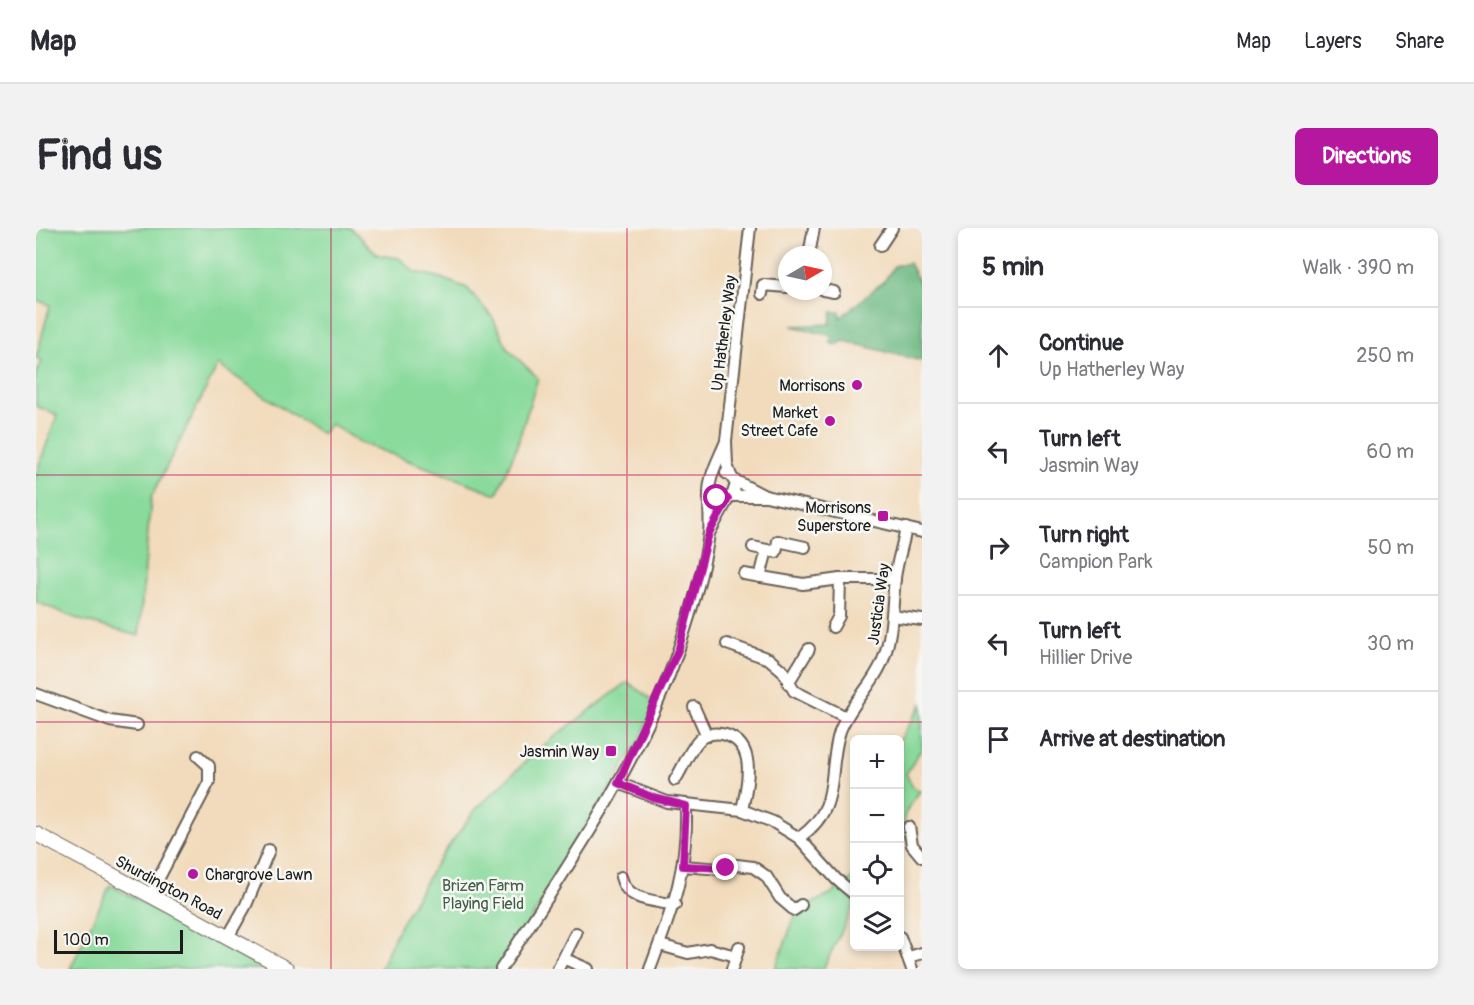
<!DOCTYPE html>
<html lang="en">
<head>
<meta charset="utf-8">
<style>
	body { margin:0; font-family:Pangolin,sans-serif; background:#f2f2f3; color:#2b2b33 }
	.controls { position:absolute; right:18px; bottom:18px; display:grid; overflow:hidden; border-radius:9px; box-shadow:0 3px 9px #0003 }
	.controls button { width:54px; height:54px; display:grid; place-items:center; padding:0; border:0; border-bottom:2px solid #e1e1e2; background:#fff; color:#2b2b33; font:30px sans-serif }
	.compass { position:absolute; left:742px; top:18px; width:54px; height:54px; border-radius:50%; background:#fff; box-shadow:0 3px 9px #0003; rotate:81deg }
	.scale { position:absolute; left:18px; bottom:15px; width:129px; box-sizing:border-box; padding-left:6px; border:3px solid #1c1c1c; border-top:0; font-size:16px; line-height:21px; white-space:nowrap; color:#1c1c1c; -webkit-text-stroke:4px #f6f6f2; paint-order:stroke }
	.stop { position:absolute; width:18px; height:18px; margin:-14px; border:4px solid #b5179e; border-radius:50%; background:#fff }
	.stop.end { background:#b5179e; border-color:#fff; box-shadow:0 2px 6px #0008 }
	.list { margin:0; padding:0; list-style:none }
	h2 { display:flex; justify-content:space-between; align-items:center; height:78px; margin:0; padding:0 24px; font-size:26px }
	h2 small { font-size:20px; font-weight:400; color:#7c7c81 }
	.list li { display:grid; grid-template-columns:39px 1fr auto; gap:18px; align-items:center; box-sizing:border-box; height:96px; padding:0 24px; border-top:2px solid #e1e1e2 }
	.list b { display:block; font-size:22px; white-space:nowrap }
	.list p { margin:0; font-size:20px; white-space:nowrap; color:#7c7c81 }
	.list em { font-size:20px; font-style:normal; color:#7c7c81 }
	.icon { flex:none; width:33px; height:33px; fill:none; stroke:currentColor; stroke-width:2; stroke-linecap:round; stroke-linejoin:round }
	.map { position:relative; flex:none; width:886px; height:741px; overflow:hidden; border-radius:9px }
	header { display:flex; align-items:center; gap:36px; box-sizing:border-box; height:84px; padding:0 30px; background:#fff; border-bottom:2px solid #e1e1e2 }
	header strong { font-size:28px }
	nav { display:flex; gap:33px; margin-inline-start:auto; font-size:21px }
	.intro { display:flex; align-items:center; justify-content:space-between; box-sizing:border-box; height:144px; padding:0 36px }
	h1 { margin:0; font-size:42px }
	.button { padding:15px 27px; border-radius:9px; background:#b5179e; color:#fff; font-size:21px; font-weight:700 }
	main { display:flex; gap:36px; padding:0 36px }
	aside { flex:1; background:#fff; border-radius:9px; box-shadow:0 3px 9px #0003 }
	.map>svg:first-child { display:block }
</style>
</head>
<body>
<header>
<strong>Map</strong>
<nav><a>Map</a><a>Layers</a><a>Share</a></nav>
</header>
<div class="intro"><h1>Find us</h1><a class="button">Directions</a></div>
<main>
<div class="map">
<svg width="886" height="741" viewBox="0 0 886 741">
	<rect width="100%" height="100%" fill="#f6f6f2"/>
	<filter id="ink" filterUnits="userSpaceOnUse"><feTurbulence type="fractalNoise" baseFrequency=".0167" numOctaves="2"/><feDisplacementMap in="SourceGraphic" scale="12" xChannelSelector="R" yChannelSelector="G"/><feConvolveMatrix kernelMatrix="1 2 1 2 8 2 1 2 1" color-interpolation-filters="sRGB"/></filter>
	<filter id="wash" filterUnits="userSpaceOnUse"><feTurbulence type="fractalNoise" baseFrequency=".008" numOctaves="4" result="noise"/><feDisplacementMap in="SourceGraphic" scale="24" xChannelSelector="R" yChannelSelector="G"/><feGaussianBlur stdDeviation="1.35" result="paint"/><feColorMatrix in="noise" values="0 0 0 0 0 0 0 0 0 0 0 0 0 0 0 0 0 1.4 0 .05"/><feComposite in="paint" operator="in"/></filter>
	<g filter="url(#wash)">
		<rect width="100%" height="100%" fill="#f2dbbc"/>
		<!-- green -->
		<g fill="#89da9b" stroke="#527b5c" stroke-width="1.5">
			<polygon points="0,0 315,0 342,27 363,30 379,44 402,49 431,60 457,90 472,121 502,150 480,221 461,266 323,214 295,196 286,206 182,137 115,270 103,408 47,393 0,374 0,246 21,187 0,178 0,147 6,133 0,130 14,77 0,72"/>
			<polygon points="592,454 620,475 604,511 465,741 344,741 363,699 401,634 440,581 505,519"/>
			<path d="M886 476V520L870 546 877 559 884 563C871 582 863 586 871 610L864 616V512Z"/>
			<polygon points="818,649 818,678 787,741 739,741 761,683 793,667"/>
			<polygon points="74,657 229,741 34,741"/>
		</g>
		<!-- forest -->
		<polygon fill="#6eba83" stroke="#456b50" stroke-width="1.5" points="873,35 886,60 886,133 808,113 800,117 794,115 796,108 756,98 794,96 796,84 804,84 804,90 849,52 858,38"/>
	</g>
	<g filter="url(#ink)">
		<g fill="none" stroke-linecap="round" stroke-linejoin="round">
			<defs>
				<g id="minor">
					<polyline points="844,18 856,0"/>
					<polyline points="773,27 778,0"/>
					<polyline points="787,62 798,64"/>
					<polyline points="726,66 727,57 751,59"/>
					<polyline points="695,248 691,237 690,213 714,0"/>
					<polyline points="698,252 727,267"/>
					<polyline points="674,263 683,271 696,268 700,256 695,248 690,245"/>
					<polyline points="696,268 730,268 886,304"/>
					<polyline points="675,302 692,271"/>
					<polyline points="717,319 740,324 742,313 769,319"/>
					<polyline points="708,346 767,356 804,351 859,351"/>
					<polyline points="724,349 731,322"/>
					<polyline points="856,388 886,392"/>
					<polyline points="797,399 803,388 804,351"/>
					<polyline points="691,416 733,431 747,443 758,463 810,489"/>
					<polyline points="752,455 773,421"/>
					<polyline points="0,466 74,493 101,497"/>
					<polyline points="658,479 671,508"/>
					<path d="M639 552C647 540 655 517 667 509 674 505 683 505 690 507 722 517 711 558 706 582"/>
					<polyline points="582,555 631,574 706,582 737,594 763,610 800,651 818,666"/>
					<polyline points="873,599 876,617 886,629"/>
					<path d="M763 610C807 579 790 546 804 503 814 476 837 458 847 432 857 406 856 377 859 350 861 333 867 317 870 300"/>
					<polyline points="647,638 684,641 701,637 717,639 730,648 744,670 758,682 765,677"/>
					<path d="M585 649C591 674 618 672 639 677"/>
					<polyline points="114,667 173,554 173,538 162,528"/>
					<polyline points="192,709 210,677 233,622"/>
					<polyline points="864,709 876,741"/>
					<polyline points="624,717 652,725 674,721 700,728"/>
					<polyline points="873,729 886,725"/>
					<polyline points="529,731 552,741"/>
					<path d="M465 741C532 638 603 537 643 420 654 387 669 339 673 305 675 289 671 271 674 255 676 242 685 226 690 213"/>
					<polyline points="522,741 540,705"/>
					<path d="M614 741C636 682 652 643 650 578"/>
					<polyline points="696,741 703,719"/>
				</g>
				<polyline id="major" points="0,606 251,741"/>
			</defs>
			<!-- minor casing -->
			<use href="#minor" stroke="#675f54" stroke-width="14"/>
			<!-- major casing -->
			<use href="#major" stroke="#675f54" stroke-width="16"/>
			<!-- minor -->
			<use href="#minor" stroke="#fff" stroke-width="10"/>
			<!-- major -->
			<use href="#major" stroke="#fff" stroke-width="14"/>
		</g>
	</g>
	<g fill="none" stroke-linecap="round" stroke-linejoin="round" filter="url(#ink)">
		<!-- route -->
		<polyline stroke="#b5179e" stroke-width="8" points="681,270 692,271 673,305 643,420 582,555 618,570 650,578 647,638 690,640"/>
	</g>
	<!-- grid -->
	<path fill="none" stroke="#c2185b" stroke-width="1.5" stroke-opacity="0.55" d="M295 0V741M591 0V741M0 247H886M0 494H886"/>
	<!-- markers -->
	<g fill="#b5179e" stroke="#f6f6f2" stroke-width="2">
		<circle cx="821" cy="157" r="6"/>
		<circle cx="794" cy="193" r="6"/>
		<rect x="841" y="282" width="12" height="12" rx="3"/>
		<rect x="569" y="517" width="12" height="12" rx="3"/>
		<circle cx="157" cy="646" r="6"/>
	</g>
	<g text-anchor="middle" stroke-width="5" stroke-linejoin="round" paint-order="stroke">
		<!-- street labels -->
		<g font-size="16" fill="#1c1c1c" stroke="#f6f6f2">
			<text transform="translate(687 105) rotate(-83)" y="6">Up Hatherley Way</text>
			<text transform="translate(842 376) rotate(-82)" y="6">Justicia Way</text>
			<text transform="translate(133 659) rotate(28)" y="6">Shurdington Road</text>
		</g>
		<!-- poi labels -->
		<g font-size="16" fill="#1c1c1c" stroke="#f6f6f2" text-anchor="end">
			<text x="809" y="163">Morrisons</text>
			<text x="782" y="190">Market<tspan x="782" dy="18">Street Cafe</tspan></text>
			<text x="835" y="285">Morrisons<tspan x="835" dy="18">Superstore</tspan></text>
			<text x="563" y="529">Jasmin Way</text>
			<text x="169" y="652" text-anchor="start">Chargrove Lawn</text>
		</g>
		<!-- park labels -->
		<g font-size="16" fill="#425e48" stroke="#f6f6f2">
			<text x="447" y="663">Brizen Farm<tspan x="447" dy="18">Playing Field</tspan></text>
		</g>
	</g>
</svg>
<div class="controls">
<button>+</button>
<button>−</button>
<button><svg class="icon" aria-label="locate" viewBox="0 0 24 24"><circle cx="12" cy="12" r="6"/><path d="M12 2v4M12 18v4M2 12h4M18 12h4"/></svg></button>
<button><svg class="icon" aria-label="layers" viewBox="0 0 24 24"><path d="M12 4l9 5-9 5-9-5zM3 14l9 5 9-5"/></svg></button>
</div>
<svg class="compass" viewBox="-18 -18 36 36"><path d="M0-13l5 13h-10z" fill="#e53935"/><path d="M0 13l5-13h-10z" fill="#7c7c81"/></svg>
<div class="scale">100 m</div>
<div class="stop" style="left:681px;top:270px"></div>
<div class="stop end" style="left:690px;top:640px"></div>
</div>
<aside>
<h2>5 min<small>Walk · 390 m</small></h2>
<ul class="list">
<li><svg class="icon" aria-label="ahead" viewBox="0 0 24 24"><path d="M12 20V5M6 11l6-6 6 6"/></svg><div><b>Continue</b><p>Up Hatherley Way</p></div><em>250 m</em></li>
<li><svg class="icon" aria-label="left" viewBox="0 0 24 24"><path d="M17 20v-9H6M10 6l-5 5 5 5"/></svg><div><b>Turn left</b><p>Jasmin Way</p></div><em>60 m</em></li>
<li><svg class="icon" aria-label="right" viewBox="0 0 24 24"><path d="M7 20v-9h11M14 6l5 5-5 5"/></svg><div><b>Turn right</b><p>Campion Park</p></div><em>50 m</em></li>
<li><svg class="icon" aria-label="left" viewBox="0 0 24 24"><path d="M17 20v-9H6M10 6l-5 5 5 5"/></svg><div><b>Turn left</b><p>Hillier Drive</p></div><em>30 m</em></li>
<li><svg class="icon" aria-label="arrive" viewBox="0 0 24 24"><path d="M6 21V4h12l-3 4 3 4H6"/></svg><div><b>Arrive at destination</b></div></li>
</ul>
</aside>
</main>
</body>
</html>
